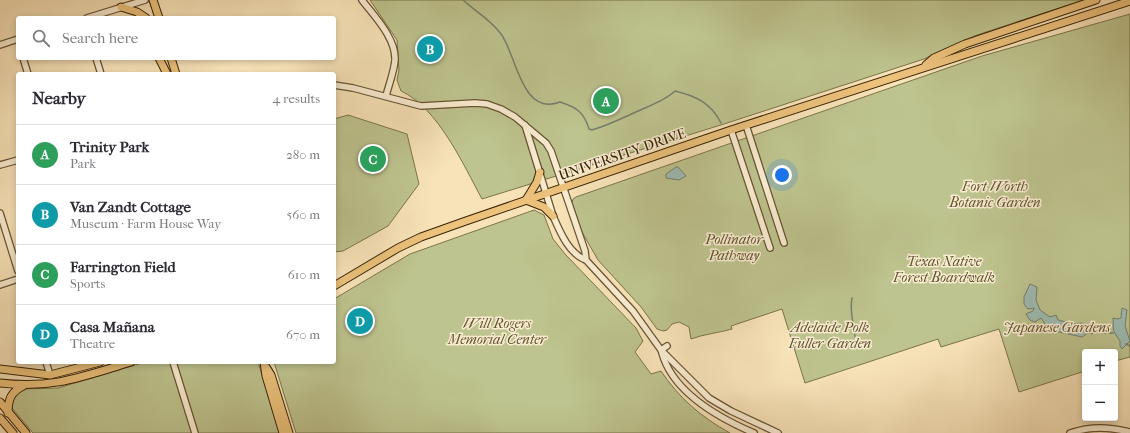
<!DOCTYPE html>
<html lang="en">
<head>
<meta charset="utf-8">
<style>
	body { margin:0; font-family:"IM FELL French Canon",serif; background:#f7f7f7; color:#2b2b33 }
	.controls { position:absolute; right:12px; bottom:12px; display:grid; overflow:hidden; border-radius:4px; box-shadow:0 2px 6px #0003 }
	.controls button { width:36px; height:36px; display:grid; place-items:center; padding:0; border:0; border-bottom:1px solid #e1e1e2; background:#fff; color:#2b2b33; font:20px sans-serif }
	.you { position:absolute; left:782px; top:175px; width:14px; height:14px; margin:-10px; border:3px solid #fff; border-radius:50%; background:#1a73e8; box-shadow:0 0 0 6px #1a73e833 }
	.badge { display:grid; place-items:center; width:26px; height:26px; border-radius:50%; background:#b45309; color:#fff; font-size:13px; font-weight:700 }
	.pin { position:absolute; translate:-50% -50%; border:2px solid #fff; box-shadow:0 1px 4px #0006 }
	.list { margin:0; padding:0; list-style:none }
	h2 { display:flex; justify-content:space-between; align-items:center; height:52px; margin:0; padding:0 16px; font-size:17px }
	h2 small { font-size:13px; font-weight:400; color:#7c7c81 }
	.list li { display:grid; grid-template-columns:26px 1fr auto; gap:12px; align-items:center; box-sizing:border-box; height:60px; padding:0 16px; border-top:1px solid #e1e1e2 }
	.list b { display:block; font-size:15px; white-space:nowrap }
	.list p { margin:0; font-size:13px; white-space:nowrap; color:#7c7c81 }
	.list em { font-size:13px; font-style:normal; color:#7c7c81 }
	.icon { flex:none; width:22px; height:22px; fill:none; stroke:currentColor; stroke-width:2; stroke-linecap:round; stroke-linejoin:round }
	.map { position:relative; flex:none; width:1130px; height:433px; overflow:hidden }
	.search { position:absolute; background:#fff; box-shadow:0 2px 6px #0003; left:16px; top:16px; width:320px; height:44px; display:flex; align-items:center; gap:10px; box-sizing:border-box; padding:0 14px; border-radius:4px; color:#7c7c81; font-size:15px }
	.panel { position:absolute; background:#fff; box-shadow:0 2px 6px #0003; left:16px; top:72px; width:320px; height:292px; border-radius:4px }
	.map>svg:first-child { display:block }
</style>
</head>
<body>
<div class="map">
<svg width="1130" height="433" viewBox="0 0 1130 433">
	<rect width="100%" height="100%" fill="#f8e3b9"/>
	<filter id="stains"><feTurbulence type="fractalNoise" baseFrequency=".005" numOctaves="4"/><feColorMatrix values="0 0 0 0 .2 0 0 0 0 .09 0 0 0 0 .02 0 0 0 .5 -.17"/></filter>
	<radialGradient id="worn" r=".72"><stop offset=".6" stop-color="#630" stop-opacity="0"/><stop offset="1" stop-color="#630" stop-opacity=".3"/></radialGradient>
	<!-- green -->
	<g fill="#bec48f" stroke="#7b744a">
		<path d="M370 0H1084L977 35 924 59 724 124 482 199C463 164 438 108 401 91L397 80 399 70 397 40Z"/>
		<path d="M1130 14V357L1115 361V352H1085V371L1019 392 999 329 941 347 938 339 805 383 782 309 731 326 732 329C718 333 704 334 691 339L689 327 679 322 672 324 667 330 663 331 657 329 641 307 598 260 582 232 572 203 573 199 576 197 982 56Z"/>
		<polygon points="348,115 407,134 419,184 388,226 343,251 334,252 334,119"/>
		<path d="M534 210 544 215 553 239 565 254 636 328 643 341 635 352 651 374 661 371C679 398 701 417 730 433H296L274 362H334V299L410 254Z"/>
		<polygon points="145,362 258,362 280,433 33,433 12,408 11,400 21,389 58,388"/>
	</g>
	<!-- water -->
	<g fill="#9ebdb4" stroke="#757f6e">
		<polygon points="676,167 678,167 686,176 679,180 666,178 666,174"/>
		<polygon points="1030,284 1037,287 1036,300 1040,310 1050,317 1056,315 1058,320 1074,324 1082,323 1086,326 1096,325 1096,330 1092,334 1088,333 1082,337 1046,329 1045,324 1041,318 1035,322 1030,320 1026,314 1033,311 1034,308 1028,309 1024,304 1024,297"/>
		<path d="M1122 308 1127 310 1125 326 1130 341 1122 349 1120 346V341C1111 328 1114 332 1113 318L1118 319 1121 318Z"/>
	</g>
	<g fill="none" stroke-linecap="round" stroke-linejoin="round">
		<!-- stream -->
		<g stroke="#757f6e" stroke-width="1.5">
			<path d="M463 0C476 12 490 19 501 34 516 53 521 117 560 102 576 107 584 112 589 129L592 130C612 124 626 116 645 108 657 102 664 101 675 91 696 96 711 103 721 123"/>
			<path d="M852 298C849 312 854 323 855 337"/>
			<polyline points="1096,330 1103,333 1113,333"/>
			<polyline points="1126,344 1130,346"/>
		</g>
		<defs>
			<g id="minor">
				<path d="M362 0C374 16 396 38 395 60 394 72 389 84 386 96"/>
				<polyline points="87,18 145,0"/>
				<polyline points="0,45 18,39"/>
				<polyline points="23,58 28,74"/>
				<polyline points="96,58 101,74"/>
				<polyline points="334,85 353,88 421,106 475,103 487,104 501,109 515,117 546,143 551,151 585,251 586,260"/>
				<path d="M525 125 553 216C560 232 569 254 586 260L633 311 661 350 709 398 731 411 778 433"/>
				<polyline points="746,125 784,243"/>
				<polyline points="731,130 770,248"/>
				<polyline points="0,165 18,160"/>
				<polyline points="0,213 18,271"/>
				<polyline points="0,285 18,279"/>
				<polyline points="661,350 667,346"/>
				<path d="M662 353C673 393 719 418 754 433"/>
				<polyline points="46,362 50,375"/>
				<polyline points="173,362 195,433"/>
				<path d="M1070 433C1091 426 1109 427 1130 432"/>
			</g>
			<g id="major">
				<polyline points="153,0 159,18"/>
				<polyline points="121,7 137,12 146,18"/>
				<polyline points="159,58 167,74"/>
				<polyline points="171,58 176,74"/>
				<polyline points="926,65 934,58 965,44 1096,0"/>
				<polyline points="526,200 544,207 553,216"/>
				<polyline points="526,200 537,182 540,172"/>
				<polyline points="334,286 398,248 421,237 463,222 731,130 1130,1"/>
				<polyline points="264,362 266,376 283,433"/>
				<polyline points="266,367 271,375 289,433"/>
				<polyline points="0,369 50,375 100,362"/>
				<path d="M0 383C53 389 81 377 131 362"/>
				<polyline points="0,402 26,433"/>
				<path d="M8 413C8 399 11 392 23 386"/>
				<polyline points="0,418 13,433"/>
			</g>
		</defs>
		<!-- minor casing -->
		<use href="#minor" stroke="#685332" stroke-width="8"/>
		<!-- major casing -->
		<use href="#major" stroke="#382305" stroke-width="9"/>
		<!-- minor -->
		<use href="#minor" stroke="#faedd2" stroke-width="5.5"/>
		<!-- major -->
		<use href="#major" stroke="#ecc27c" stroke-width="7"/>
	</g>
	<g text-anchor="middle" stroke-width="3" stroke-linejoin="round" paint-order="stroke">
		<!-- street labels -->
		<g font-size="14" fill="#382305" stroke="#faedd2">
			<text transform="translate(622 154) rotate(-19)" y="5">UNIVERSITY DRIVE</text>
		</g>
		<!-- park labels -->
		<g font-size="14" font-style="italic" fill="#60532e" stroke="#faedd2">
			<text x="995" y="191">Fort Worth<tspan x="995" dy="16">Botanic Garden</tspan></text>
			<text x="734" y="244">Pollinator<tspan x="734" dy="16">Pathway</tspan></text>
			<text x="944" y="266">Texas Native<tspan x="944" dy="16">Forest Boardwalk</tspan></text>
			<text x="497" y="328">Will Rogers<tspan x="497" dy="16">Memorial Center</tspan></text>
			<text x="830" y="332">Adelaide Polk<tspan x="830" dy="16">Fuller Garden</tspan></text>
			<text x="1057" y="332">Japanese Gardens</text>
		</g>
	</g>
	<rect width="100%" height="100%" filter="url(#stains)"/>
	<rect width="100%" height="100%" fill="url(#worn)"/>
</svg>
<div class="controls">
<button>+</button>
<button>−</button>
</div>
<div class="you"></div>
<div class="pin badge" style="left:606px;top:101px;background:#2e9e5b">A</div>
<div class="pin badge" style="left:430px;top:49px;background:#0f9aa8">B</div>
<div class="pin badge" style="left:373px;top:159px;background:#2e9e5b">C</div>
<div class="pin badge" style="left:360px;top:321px;background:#0f9aa8">D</div>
<div class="search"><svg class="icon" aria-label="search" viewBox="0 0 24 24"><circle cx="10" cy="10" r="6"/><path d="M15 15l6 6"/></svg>Search here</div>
<section class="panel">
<h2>Nearby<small>4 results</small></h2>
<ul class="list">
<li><span class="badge" style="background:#2e9e5b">A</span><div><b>Trinity Park</b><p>Park</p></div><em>280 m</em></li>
<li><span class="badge" style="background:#0f9aa8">B</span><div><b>Van Zandt Cottage</b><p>Museum · Farm House Way</p></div><em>560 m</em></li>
<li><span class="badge" style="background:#2e9e5b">C</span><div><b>Farrington Field</b><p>Sports</p></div><em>610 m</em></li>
<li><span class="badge" style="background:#0f9aa8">D</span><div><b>Casa Mañana</b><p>Theatre</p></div><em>670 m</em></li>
</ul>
</section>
</div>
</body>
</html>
